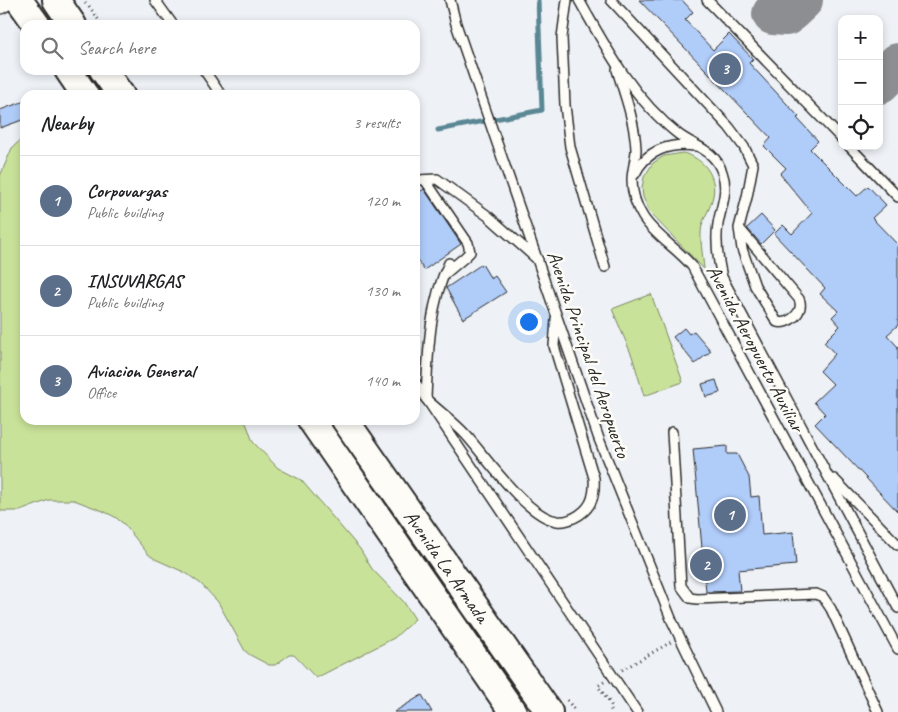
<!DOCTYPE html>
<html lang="en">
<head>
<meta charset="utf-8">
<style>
	body { margin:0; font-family:Caveat,sans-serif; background:#f6f6f6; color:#202124 }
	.controls { position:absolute; right:15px; top:15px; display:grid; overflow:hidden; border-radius:10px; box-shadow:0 2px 8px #0003 }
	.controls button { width:45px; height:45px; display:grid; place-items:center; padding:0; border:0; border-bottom:1px solid #e0e0e0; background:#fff; color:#202124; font:25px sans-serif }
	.you { position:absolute; left:528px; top:321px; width:18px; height:18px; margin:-12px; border:4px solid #fff; border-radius:50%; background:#1a73e8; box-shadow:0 0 0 8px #1a73e833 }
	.badge { display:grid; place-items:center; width:32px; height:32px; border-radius:50%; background:#d1495b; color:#fff; font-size:16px; font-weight:700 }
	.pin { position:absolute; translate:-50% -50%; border:2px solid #fff; box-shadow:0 1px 5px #0006 }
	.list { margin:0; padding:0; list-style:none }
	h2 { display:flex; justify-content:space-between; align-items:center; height:65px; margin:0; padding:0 20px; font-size:21px }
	h2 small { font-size:16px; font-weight:400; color:#757577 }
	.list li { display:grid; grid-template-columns:32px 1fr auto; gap:15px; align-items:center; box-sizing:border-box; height:90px; padding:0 20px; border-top:1px solid #e0e0e0 }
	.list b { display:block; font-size:19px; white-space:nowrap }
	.list p { margin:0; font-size:16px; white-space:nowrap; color:#757577 }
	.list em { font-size:16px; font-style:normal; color:#757577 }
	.icon { flex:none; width:28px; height:28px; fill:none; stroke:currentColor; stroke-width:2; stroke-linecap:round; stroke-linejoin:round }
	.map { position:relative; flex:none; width:898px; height:712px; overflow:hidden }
	.search { position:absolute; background:#fff; box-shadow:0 2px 8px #0003; left:20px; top:20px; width:400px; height:55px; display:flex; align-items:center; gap:12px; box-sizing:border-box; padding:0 18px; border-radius:15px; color:#757577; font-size:19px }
	.panel { position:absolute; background:#fff; box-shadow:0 2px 8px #0003; left:20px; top:90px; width:400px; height:335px; border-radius:15px }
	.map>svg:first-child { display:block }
</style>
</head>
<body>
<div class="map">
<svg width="898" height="712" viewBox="0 0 898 712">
	<rect width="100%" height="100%" fill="#eef2f7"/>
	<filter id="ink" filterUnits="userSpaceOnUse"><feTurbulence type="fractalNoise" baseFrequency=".02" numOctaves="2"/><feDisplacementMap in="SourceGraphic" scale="10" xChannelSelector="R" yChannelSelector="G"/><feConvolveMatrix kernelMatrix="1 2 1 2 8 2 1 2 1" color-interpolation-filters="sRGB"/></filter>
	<g filter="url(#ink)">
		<!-- green -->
		<g fill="#c9e299" stroke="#7a8662">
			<polygon points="25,136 25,420 245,420 253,442 278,468 301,480 360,549 372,569 403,601 415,619 394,638 316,678 294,655 289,655 275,665 269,665 250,655 245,651 218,602 201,584 186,573 155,559 148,554 124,524 115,517 103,511 74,500 49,500 20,511 0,511 0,176 12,148"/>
			<path d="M683 153C704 158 719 178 712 200 710 209 704 217 702 225 699 238 703 255 704 269L650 213 643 197 642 188 644 177 653 163 664 156Z"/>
			<polygon points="651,294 683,382 644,396 632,356 612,309"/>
		</g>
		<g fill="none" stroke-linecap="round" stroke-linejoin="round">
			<!-- stream -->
			<polyline stroke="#5a8794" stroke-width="5" points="438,130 542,110 538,0"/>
			<!-- taxiway -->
			<g stroke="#8c8e91" stroke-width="42">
				<polyline points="773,14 786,15 802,0"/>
				<polyline points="879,83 898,64"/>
			</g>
		</g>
		<!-- building -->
		<g fill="#b0ccf9" stroke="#2b2b2b">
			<polygon points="639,0 682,0 693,12 685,20 713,50 729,34 753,59 749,63 799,117 797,118 818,141 810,149 857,196 868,186 886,205 872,218 898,245 898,325 887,335 898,347 898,512 815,424 825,414 814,402 833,384 820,371 835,354 824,342 840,326 832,317 838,311 820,294 825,288 774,234 783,225 792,234 812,213 780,174 786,168 764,146 771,138"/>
			<polygon points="25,101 25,119 0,128 0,110"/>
			<polygon points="424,189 461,244 424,270 415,257 415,195"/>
			<polygon points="761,215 775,230 761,244 747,228"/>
			<polygon points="482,264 491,279 495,276 506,292 463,319 446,288"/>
			<polygon points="684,328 689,334 694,331 711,351 695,364 673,337"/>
			<polygon points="716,380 720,393 706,397 702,384"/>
			<polygon points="727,446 727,454 737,454 749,477 751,497 759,496 762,535 793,532 796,565 738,570 740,591 706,592 693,449"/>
			<polygon points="422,695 432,712 394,712"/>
		</g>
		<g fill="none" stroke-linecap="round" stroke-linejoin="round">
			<defs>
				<g id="service">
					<polyline points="155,0 173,25"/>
					<polyline points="450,0 456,24 599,439 672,621 716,712"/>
					<polyline points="567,0 562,37 565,105 570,147 605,267"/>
					<path d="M579 0C606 48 633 99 678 134 695 147 714 149 722 172 729 191 721 206 718 224 715 242 718 260 722 277L898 608"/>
					<path d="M611 0 729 127 744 147 753 165 747 197 739 228 742 249 755 286 777 322C789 325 805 312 799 299L739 228"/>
					<polyline points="707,0 842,139"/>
					<polyline points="204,70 221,95"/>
					<path d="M617 70C625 95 635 123 636 149 636 159 632 170 632 180 632 193 636 206 643 217 655 236 677 248 692 266L898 649"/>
					<polyline points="849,146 898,197"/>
					<path d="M635 174C646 150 670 143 695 146"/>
					<polyline points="425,180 468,243 470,252 465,257 446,273"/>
					<polyline points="415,183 418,180 437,179 488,216 538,260"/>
					<polyline points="415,382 637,712"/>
					<path d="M426 398C428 354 429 303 449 263"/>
					<path d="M426 399C439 411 454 422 466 435 486 457 527 517 557 521 564 522 573 519 579 515 593 506 595 493 594 478L554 346 556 319"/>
					<polyline points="672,432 681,586 690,598 697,599 816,594 823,597 831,609 878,712"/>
					<polyline points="834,479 898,545"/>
				</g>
				<polyline id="minor" points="0,4 7,0"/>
				<g id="secondary">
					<polyline points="19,0 37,25"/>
					<polyline points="56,0 73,25"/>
					<polyline points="68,70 85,95"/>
					<polyline points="103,70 121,95"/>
					<polyline points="311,420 513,712"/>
					<polyline points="345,420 549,712"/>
				</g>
			</defs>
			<!-- service casing -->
			<use href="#service" stroke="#2b2b2b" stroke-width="12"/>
			<!-- minor casing -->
			<use href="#minor" stroke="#2b2b2b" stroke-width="22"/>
			<!-- secondary casing -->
			<use href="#secondary" stroke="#2b2b2b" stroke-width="30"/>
			<!-- path -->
			<g stroke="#2b2b2b" stroke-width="3" stroke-dasharray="1 4" stroke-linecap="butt">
				<polyline points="85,3 89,6 102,25"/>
				<polyline points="622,670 671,642"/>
				<polyline points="604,682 598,686 611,705 611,712"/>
				<polyline points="567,700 576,712"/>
			</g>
			<!-- service -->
			<use href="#service" stroke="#fdfcf7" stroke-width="9"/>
			<!-- minor -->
			<use href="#minor" stroke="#fdfcf7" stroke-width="19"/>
			<!-- secondary -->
			<use href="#secondary" stroke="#fdfcf7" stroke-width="26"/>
		</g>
	</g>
	<g text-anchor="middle" stroke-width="5" stroke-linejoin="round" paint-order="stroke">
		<!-- street labels -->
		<g font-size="20" fill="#2b2b2b" stroke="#fdfcf7">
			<text transform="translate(756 348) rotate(62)" y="7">Avenida Aeropuerto Auxiliar</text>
			<text transform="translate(589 354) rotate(71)" y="7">Avenida Principal del Aeropuerto</text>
			<text transform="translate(447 566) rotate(55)" y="7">Avenida La Armada</text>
		</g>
	</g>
</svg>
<div class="controls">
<button>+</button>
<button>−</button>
<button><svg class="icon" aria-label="locate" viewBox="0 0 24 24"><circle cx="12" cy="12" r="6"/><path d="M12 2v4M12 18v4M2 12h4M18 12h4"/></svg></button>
</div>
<div class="you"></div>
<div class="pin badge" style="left:730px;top:515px;background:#5c6f8a">1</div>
<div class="pin badge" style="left:706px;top:565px;background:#5c6f8a">2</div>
<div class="pin badge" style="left:725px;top:69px;background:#5c6f8a">3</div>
<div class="search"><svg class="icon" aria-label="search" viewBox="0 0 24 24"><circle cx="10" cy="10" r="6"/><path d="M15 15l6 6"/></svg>Search here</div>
<section class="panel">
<h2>Nearby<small>3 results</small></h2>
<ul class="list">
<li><span class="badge" style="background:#5c6f8a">1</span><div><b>Corpovargas</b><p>Public building</p></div><em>120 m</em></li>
<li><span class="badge" style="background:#5c6f8a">2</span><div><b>INSUVARGAS</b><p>Public building</p></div><em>130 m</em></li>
<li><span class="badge" style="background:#5c6f8a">3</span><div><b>Aviacion General</b><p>Office</p></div><em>140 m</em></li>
</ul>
</section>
</div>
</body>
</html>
